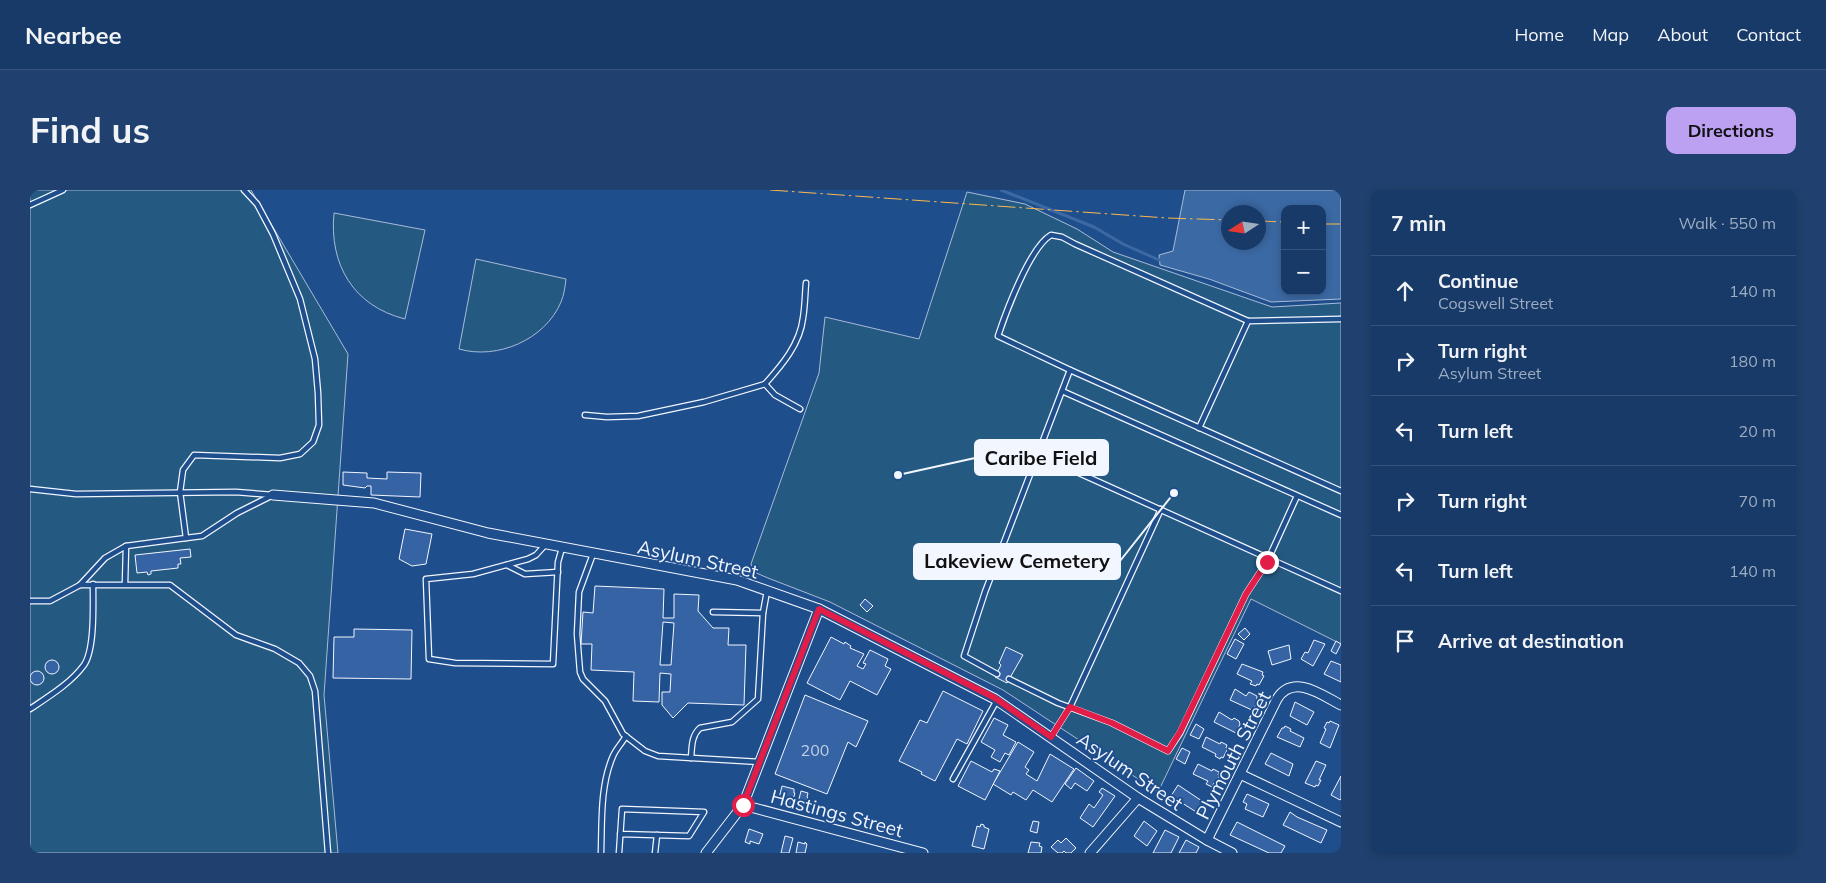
<!DOCTYPE html>
<html lang="en">
<head>
<meta charset="utf-8">
<style>
	body { margin:0; font-family:Mulish,sans-serif; background:#20416f; color:#f1f3f6 }
	.controls { position:absolute; right:15px; top:15px; display:grid; overflow:hidden; border-radius:10px; box-shadow:0 2px 8px #0003 }
	.controls button { width:45px; height:45px; display:grid; place-items:center; padding:0; border:0; border-bottom:1px solid #36547d; background:#173a69; color:#f1f3f6; font:25px sans-serif }
	.compass { position:absolute; left:1191px; top:15px; width:45px; height:45px; border-radius:50%; background:#173a69; box-shadow:0 2px 8px #0003; rotate:258deg }
	.stop { position:absolute; width:15px; height:15px; margin:-11px; border:4px solid #e11d48; border-radius:50%; background:#fff }
	.stop.end { background:#e11d48; border-color:#fff; box-shadow:0 1px 5px #0008 }
	.list { margin:0; padding:0; list-style:none }
	h2 { display:flex; justify-content:space-between; align-items:center; height:65px; margin:0; padding:0 20px; font-size:21px }
	h2 small { font-size:16px; font-weight:400; color:#9eadc0 }
	.list li { display:grid; grid-template-columns:32px 1fr auto; gap:15px; align-items:center; box-sizing:border-box; height:70px; padding:0 20px; border-top:1px solid #36547d }
	.list b { display:block; font-size:19px; white-space:nowrap }
	.list p { margin:0; font-size:16px; white-space:nowrap; color:#9eadc0 }
	.list em { font-size:16px; font-style:normal; color:#9eadc0 }
	.icon { flex:none; width:28px; height:28px; fill:none; stroke:currentColor; stroke-width:2; stroke-linecap:round; stroke-linejoin:round }
	.map { position:relative; flex:none; width:1311px; height:663px; overflow:hidden; border-radius:10px }
	header { display:flex; align-items:center; gap:30px; box-sizing:border-box; height:70px; padding:0 25px; background:#173a69; border-bottom:1px solid #36547d }
	header strong { font-size:24px }
	nav { display:flex; gap:28px; margin-inline-start:auto; font-size:18px }
	.intro { display:flex; align-items:center; justify-content:space-between; box-sizing:border-box; height:120px; padding:0 30px }
	h1 { margin:0; font-size:35px }
	.button { padding:12px 22px; border-radius:10px; background:#bca0f2; color:#111; font-size:18px; font-weight:700 }
	main { display:flex; gap:30px; padding:0 30px }
	aside { flex:1; background:#173a69; border-radius:10px; box-shadow:0 2px 8px #0003 }
	.map>svg:first-child { display:block }
</style>
</head>
<body>
<header>
<strong>Nearbee</strong>
<nav><a>Home</a><a>Map</a><a>About</a><a>Contact</a></nav>
</header>
<div class="intro"><h1>Find us</h1><a class="button">Directions</a></div>
<main>
<div class="map">
<svg width="1311" height="663" viewBox="0 0 1311 663">
	<rect width="100%" height="100%" fill="#1f4e8c"/>
	<!-- green -->
	<g fill="#245a82" stroke="#a8bbd7">
		<polygon points="0,0 221,0 318,164 294,505 308,663 0,663"/>
		<polygon points="937,2 995,14 1047,39 1083,62 1242,117 1311,113 1311,454 1221,409 1128,602 973,500 800,412 738,388 724,382 721,374 789,183 795,127 889,149"/>
		<path d="M304 23 395 40 375 129C323 116 299 74 304 23Z"/>
		<path d="M446 69 536 89C535 97 534 105 531 112 515 150 467 170 429 159Z"/>
	</g>
	<!-- water -->
	<path fill="#3b69a3" stroke="#a8bbd7" fill-rule="evenodd" d="M1155 0H1311V109L1241 112 1179 89 1130 75 1129 65 1143 61ZM1255 19H1292V101H1255ZM1198 22H1228V52H1198Z"/>
	<g fill="none" stroke-linecap="round" stroke-linejoin="round">
		<!-- stream -->
		<polyline stroke="#3b69a3" stroke-width="3" points="971,0 1064,37 1093,54 1129,70 1133,69"/>
	</g>
	<!-- building -->
	<g fill="#3563a3" stroke="#f2f6ff" fill-rule="evenodd">
		<polygon points="313,282 337,283 337,288 357,289 357,282 391,283 390,307 341,305 341,296 337,296 335,298 313,295"/>
		<polygon points="375,339 402,344 396,374 382,376 369,369"/>
		<polygon points="160,359 161,367 150,368 151,374 148,374 148,378 121,381 121,384 118,385 117,382 107,383 105,365"/>
		<path d="M565 396 634 399 633 428H644V404L669 405 668 421 683 438H699L698 455H716L714 515 658 513 643 528 632 515V502H640L641 484 630 483 629 512 603 511 604 482 561 480 562 454H551L553 422 563 423ZM633 432 644 433 641 475H630Z"/>
		<polygon points="835,409 843,416 837,422 830,415"/>
		<polygon points="1215,438 1220,444 1214,450 1208,444"/>
		<polygon points="324,439 382,440 381,489 303,488 304,447 324,447"/>
		<polygon points="801,447 814,454 815,452 821,456 820,458 834,464 827,476 833,479 836,474 833,473 840,460 858,469 855,476 861,479 847,505 820,491 810,510 777,493"/>
		<polygon points="1205,449 1214,454 1206,469 1197,464"/>
		<polygon points="1284,450 1295,454 1283,476 1271,469 1275,462 1278,463"/>
		<polygon points="1306,451 1311,454 1306,464 1301,461"/>
		<polygon points="1259,455 1261,469 1242,475 1238,461"/>
		<polygon points="976,457 993,465 977,493 965,487 971,475 969,473"/>
		<circle cx="22" cy="477" r="7"/>
		<polygon points="1301,471 1311,475 1311,492 1294,484"/>
		<polygon points="1212,474 1233,482 1232,485 1234,486 1229,495 1227,494 1226,496 1220,494 1222,491 1207,484"/>
		<circle cx="7" cy="488" r="7"/>
		<polygon points="1205,499 1216,506 1219,502 1227,506 1226,515 1222,520 1200,510"/>
		<polygon points="913,501 953,521 937,554 927,549 905,591 891,584 892,582 869,571 890,530 897,533"/>
		<polygon points="775,505 838,531 826,557 818,552 797,604 745,584"/>
		<polygon points="1265,512 1284,522 1277,535 1260,526"/>
		<polygon points="1189,522 1202,530 1204,528 1209,531 1210,534 1206,543 1184,532"/>
		<polygon points="964,528 978,535 973,545 986,552 979,565 975,563 970,572 961,567 965,560 951,552"/>
		<polygon points="1300,531 1309,535 1300,558 1290,553 1296,539 1294,538 1297,532 1299,533"/>
		<polygon points="1166,534 1174,539 1169,549 1160,545"/>
		<polygon points="1255,536 1261,539 1260,541 1274,548 1270,557 1247,547 1252,538 1254,538"/>
		<polygon points="1176,547 1190,554 1191,552 1197,555 1196,558 1198,558 1193,568 1191,567 1190,569 1185,566 1186,564 1172,557"/>
		<polygon points="988,552 1004,562 995,577 999,580 996,584 1007,591 1020,564 1044,579 1022,612 1003,600 996,610 983,602 981,605 963,594"/>
		<polygon points="1152,558 1160,562 1155,574 1146,569"/>
		<polygon points="1241,563 1263,574 1259,586 1235,574"/>
		<polygon points="941,571 962,582 964,579 970,581 955,610 928,596"/>
		<polygon points="1286,571 1296,575 1289,590 1291,590 1288,596 1286,595 1285,597 1275,593"/>
		<polygon points="1168,574 1182,581 1183,579 1189,582 1188,585 1190,585 1185,594 1184,593 1182,597 1176,594 1178,591 1163,584"/>
		<polygon points="1046,578 1064,591 1057,601 1045,593 1041,599 1035,594"/>
		<polygon points="1311,586 1311,609 1310,610 1301,605"/>
		<polygon points="1148,595 1178,615 1171,625 1141,606"/>
		<polygon points="752,596 764,599 764,603 765,603 761,616 752,614 754,609 749,608"/>
		<polygon points="1072,598 1085,606 1063,637 1050,628 1059,614 1064,618 1073,605 1069,602"/>
		<polygon points="771,601 778,603 777,607 778,608 776,619 767,617"/>
		<polygon points="1217,604 1239,614 1233,627 1215,619 1217,614 1213,612"/>
		<polygon points="1260,622 1267,627 1297,640 1291,653 1253,635"/>
		<polygon points="1003,631 1009,632 1007,643 1000,641"/>
		<polygon points="1114,631 1127,641 1117,656 1104,646"/>
		<polygon points="1207,632 1255,656 1251,663 1239,663 1200,645"/>
		<polygon points="951,634 954,635 954,637 959,639 954,659 942,656 947,636 950,637"/>
		<polygon points="719,639 733,644 729,654 720,651 720,654 715,652"/>
		<polygon points="1135,640 1149,647 1141,663 1123,663"/>
		<polygon points="755,646 763,648 759,663 751,663"/>
		<polygon points="1036,648 1046,658 1041,663 1036,663 1034,661 1032,663 1028,663 1021,657 1028,650 1031,653"/>
		<polygon points="1156,650 1169,657 1166,663 1149,663"/>
		<polygon points="768,652 775,654 775,652 777,654 775,663 766,663"/>
		<polygon points="1001,652 1010,653 1009,656 1012,657 1011,663 998,663"/>
	</g>
	<g fill="none" stroke-linecap="round" stroke-linejoin="round">
		<defs>
			<g id="lane">
				<polyline points="0,15 33,0"/>
				<path d="M1311 129 1218 131 1045 54 1032 47 1021 45C1000 57 976 122 968 146L1040 180 1311 301"/>
				<polyline points="1032,201 1311,325"/>
				<path d="M770 219 745 205 735 194C752 175 770 154 773 128 775 116 775 104 776 93"/>
				<polyline points="555,225 577,227 608,226 674,212 735,194"/>
				<polyline points="1169,238 1218,131"/>
				<polyline points="1009,265 1311,401"/>
				<polyline points="0,299 46,304 206,302 243,305"/>
				<polyline points="156,348 172,346 207,323 241,306"/>
				<polyline points="516,354 506,365 498,369 443,384 396,389 399,469 425,473 523,474 528,372 532,358"/>
				<polyline points="563,364 549,402 547,444 550,482 553,489 575,511 593,544 615,561 628,566 730,572"/>
				<polyline points="477,375 495,384 528,382"/>
				<polyline points="95,394 96,356"/>
				<polyline points="50,395 140,395 206,445 245,459 269,473 280,486 285,501 298,663"/>
				<polyline points="0,411 20,411 50,395 75,368 96,356 156,348 150,302 153,280 164,265 250,268 270,264 283,252 289,235 288,203 285,169 270,109 243,44 227,14 214,0"/>
				<polyline points="683,422 733,423"/>
				<polyline points="967,484 934,466 955,402 1040,180"/>
				<polyline points="979,489 1028,513 1082,533 1138,561 1150,543 1216,404 1237,372 1267,306"/>
				<path d="M0 519C18 507 41 493 54 475 65 459 63 414 63 394"/>
				<polyline points="1021,547 1040,517 1131,319"/>
				<path d="M661 568C662 558 661 546 670 538L702 532 728 509 733 423 737 401"/>
				<polyline points="923,589 967,510"/>
				<path d="M571 663C572 631 570 596 583 566 586 559 592 553 596 546"/>
				<polyline points="589,663 592,619 674,622 659,646 590,644"/>
				<polyline points="625,663 627,645"/>
			</g>
			<g id="street">
				<polyline points="243,305 344,313 458,343 707,390 789,419 965,509 1108,608 1177,650 1202,663"/>
				<polyline points="1210,584 1311,632"/>
				<polyline points="713,615 893,663"/>
				<path d="M1177 650 1247 509C1263 483 1292 505 1311 515"/>
				<polyline points="676,663 713,615 789,419"/>
				<polyline points="1060,663 1108,608"/>
			</g>
		</defs>
		<!-- lane casing -->
		<use href="#lane" stroke="#f2f6ff" stroke-width="7"/>
		<!-- street casing -->
		<use href="#street" stroke="#f2f6ff" stroke-width="11"/>
		<!-- lane -->
		<use href="#lane" stroke="#1f4e8c" stroke-width="4.5"/>
		<!-- street -->
		<use href="#street" stroke="#1f4e8c" stroke-width="9"/>
		<!-- power -->
		<g stroke="#ffb74d" stroke-width="1" stroke-dasharray="18 4 2.5 4" stroke-linecap="butt">
			<polyline points="740,0 1137,28 1198,30"/>
			<polyline points="1228,31 1255,32"/>
			<polyline points="1292,34 1311,34"/>
		</g>
	</g>
	<g fill="none" stroke-linecap="round" stroke-linejoin="round">
		<!-- route -->
		<polyline stroke="#e11d48" stroke-width="6" points="713,615 789,419 965,508 1021,547 1040,517 1082,533 1138,561 1150,542 1216,404 1237,372"/>
	</g>
	<g text-anchor="middle" stroke-width="4" stroke-linejoin="round" paint-order="stroke">
		<!-- number labels -->
		<g font-size="16" fill="#c3d1e8">
			<text x="785" y="566">200</text>
		</g>
		<!-- street labels -->
		<g font-size="19" fill="#f2f6ff" stroke="#1f4e8c">
			<text transform="translate(668 369) rotate(12)" y="7">Asylum Street</text>
			<text transform="translate(1203 565) rotate(-63)" y="7">Plymouth Street</text>
			<text transform="translate(1100 581) rotate(34)" y="7">Asylum Street</text>
			<text transform="translate(807 623) rotate(15)" y="7">Hastings Street</text>
		</g>
	</g>
	<!-- callouts -->
	<path fill="none" stroke="#f2f6ff" stroke-width="2" d="M868 285L945 268M1144 303L1090 371"/>
	<g fill="#f2f6ff" stroke="#1f4e8c" stroke-width="2">
		<circle cx="868" cy="285" r="5"/>
		<circle cx="1144" cy="303" r="5"/>
	</g>
	<g fill="#f2f6ff" stroke="#f2f6ff" stroke-width="2">
		<rect x="945" y="250" width="133" height="35" rx="5"/>
		<rect x="884" y="354" width="206" height="35" rx="5"/>
	</g>
	<g font-size="20" text-anchor="middle" font-weight="bold" fill="#111">
		<text x="1011" y="275">Caribe Field</text>
		<text x="987" y="378">Lakeview Cemetery</text>
	</g>
</svg>
<div class="controls">
<button>+</button>
<button>−</button>
</div>
<svg class="compass" viewBox="-18 -18 36 36"><path d="M0-13l5 13h-10z" fill="#e53935"/><path d="M0 13l5-13h-10z" fill="#9eadc0"/></svg>
<div class="stop" style="left:713px;top:615px"></div>
<div class="stop end" style="left:1237px;top:372px"></div>
</div>
<aside>
<h2>7 min<small>Walk · 550 m</small></h2>
<ul class="list">
<li><svg class="icon" aria-label="ahead" viewBox="0 0 24 24"><path d="M12 20V5M6 11l6-6 6 6"/></svg><div><b>Continue</b><p>Cogswell Street</p></div><em>140 m</em></li>
<li><svg class="icon" aria-label="right" viewBox="0 0 24 24"><path d="M7 20v-9h11M14 6l5 5-5 5"/></svg><div><b>Turn right</b><p>Asylum Street</p></div><em>180 m</em></li>
<li><svg class="icon" aria-label="left" viewBox="0 0 24 24"><path d="M17 20v-9H6M10 6l-5 5 5 5"/></svg><div><b>Turn left</b></div><em>20 m</em></li>
<li><svg class="icon" aria-label="right" viewBox="0 0 24 24"><path d="M7 20v-9h11M14 6l5 5-5 5"/></svg><div><b>Turn right</b></div><em>70 m</em></li>
<li><svg class="icon" aria-label="left" viewBox="0 0 24 24"><path d="M17 20v-9H6M10 6l-5 5 5 5"/></svg><div><b>Turn left</b></div><em>140 m</em></li>
<li><svg class="icon" aria-label="arrive" viewBox="0 0 24 24"><path d="M6 21V4h12l-3 4 3 4H6"/></svg><div><b>Arrive at destination</b></div></li>
</ul>
</aside>
</main>
</body>
</html>
